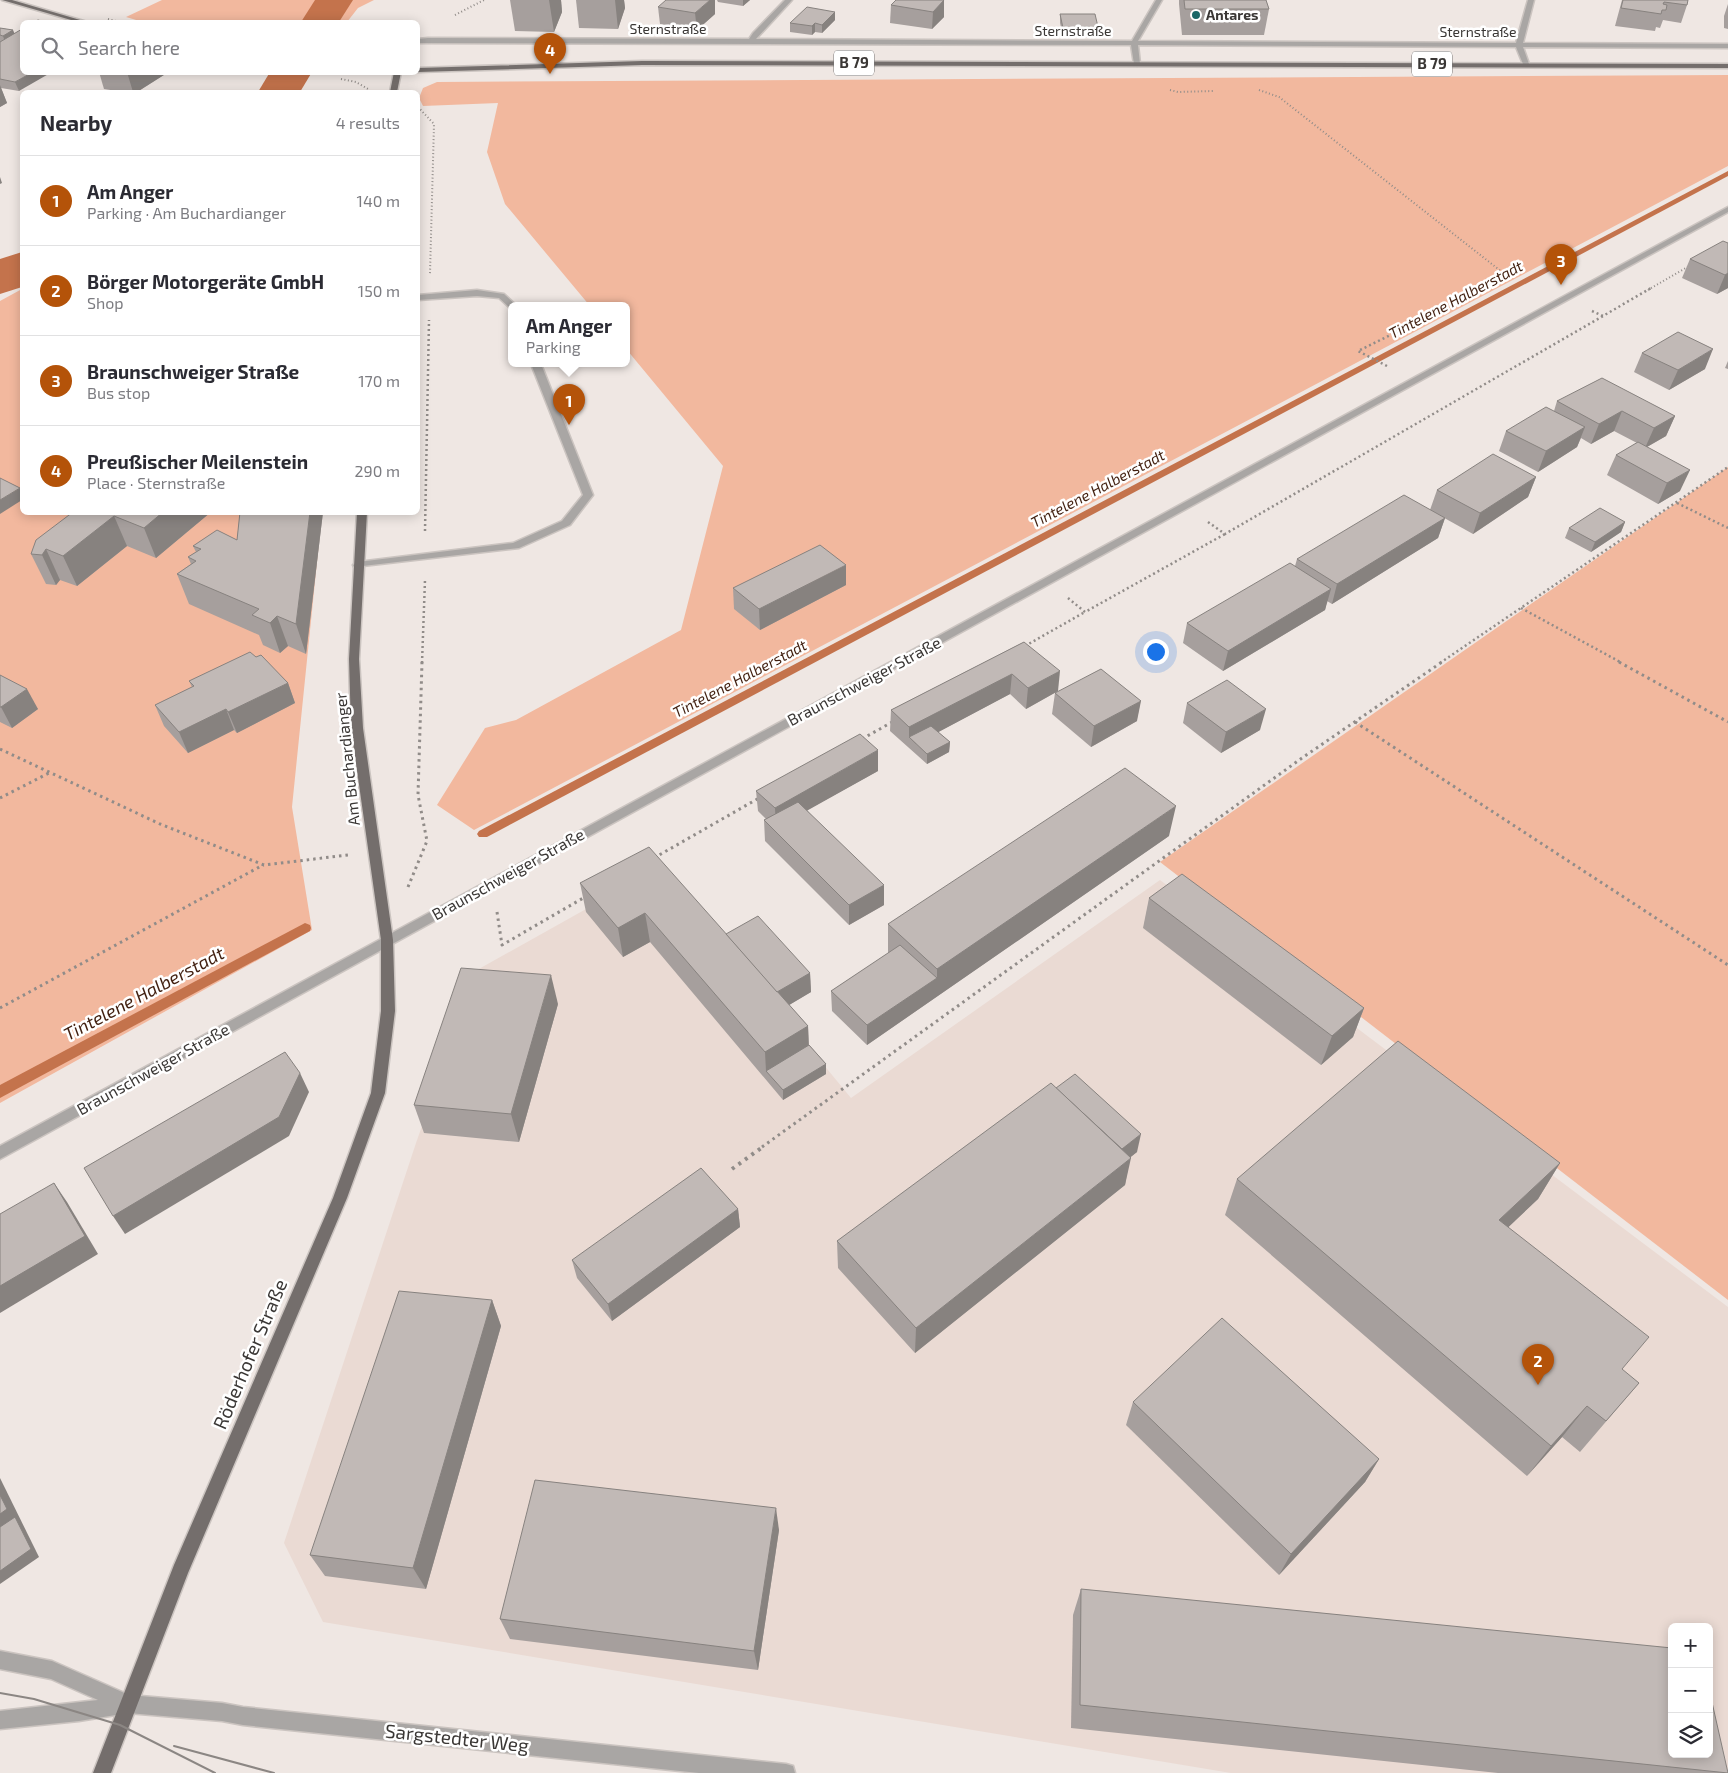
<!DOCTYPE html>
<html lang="en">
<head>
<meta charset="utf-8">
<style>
	body { margin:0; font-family:"Exo 2",sans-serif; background:#f7f7f7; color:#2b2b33 }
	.controls { position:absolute; right:15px; bottom:15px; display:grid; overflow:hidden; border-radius:8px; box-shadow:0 2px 12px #0003 }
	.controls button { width:45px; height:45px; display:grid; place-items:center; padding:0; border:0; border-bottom:1px solid #e1e1e2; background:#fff; color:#2b2b33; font:25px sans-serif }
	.you { position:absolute; left:1155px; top:651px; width:18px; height:18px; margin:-12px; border:4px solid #fff; border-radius:50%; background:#1a73e8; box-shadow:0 0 0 8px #1a73e833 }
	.badge { display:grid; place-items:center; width:32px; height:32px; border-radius:50%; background:#b45309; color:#fff; font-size:16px; font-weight:700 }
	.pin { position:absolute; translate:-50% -41px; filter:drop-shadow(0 1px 2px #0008) }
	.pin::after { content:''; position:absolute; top:26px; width:18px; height:15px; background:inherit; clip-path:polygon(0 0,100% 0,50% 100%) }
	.popup { position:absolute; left:508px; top:302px; width:122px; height:65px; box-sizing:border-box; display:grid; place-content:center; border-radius:8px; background:#fff; filter:drop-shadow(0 1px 4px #0005); font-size:16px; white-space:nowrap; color:#7c7c81 }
	.popup b { font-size:19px; color:#2b2b33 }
	.popup::after { content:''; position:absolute; left:50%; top:100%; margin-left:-10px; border:10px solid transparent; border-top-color:#fff }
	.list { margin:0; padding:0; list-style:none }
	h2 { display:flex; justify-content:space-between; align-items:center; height:65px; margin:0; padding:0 20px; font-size:21px }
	h2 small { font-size:16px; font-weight:400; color:#7c7c81 }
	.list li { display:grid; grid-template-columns:32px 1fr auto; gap:15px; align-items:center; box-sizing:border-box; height:90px; padding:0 20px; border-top:1px solid #e1e1e2 }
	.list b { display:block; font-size:19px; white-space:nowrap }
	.list p { margin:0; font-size:16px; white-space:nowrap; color:#7c7c81 }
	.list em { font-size:16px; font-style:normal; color:#7c7c81 }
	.icon { flex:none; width:28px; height:28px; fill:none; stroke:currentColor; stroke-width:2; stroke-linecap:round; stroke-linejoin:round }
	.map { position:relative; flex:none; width:1728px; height:1773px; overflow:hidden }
	.search { position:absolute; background:#fff; box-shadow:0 2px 12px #0003; left:20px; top:20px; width:400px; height:55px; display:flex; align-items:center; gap:12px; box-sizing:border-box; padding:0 18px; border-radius:8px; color:#7c7c81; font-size:19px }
	.panel { position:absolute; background:#fff; box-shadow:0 2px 12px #0003; left:20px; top:90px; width:400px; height:425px; border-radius:8px }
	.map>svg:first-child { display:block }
</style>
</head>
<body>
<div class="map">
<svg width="1728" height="1773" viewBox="0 0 1728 1773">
	<rect width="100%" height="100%" fill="#efe7e3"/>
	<!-- built -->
	<path fill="#eadad3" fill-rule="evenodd" d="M661 867 851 1098 1160 880 1728 1307V1773H1231L323 1622 284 1543 416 1143 477 970ZM1672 1627H1709V1754H1672Z"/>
	<!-- green -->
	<g fill="#f2b89e">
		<polygon points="162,0 374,0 358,8 347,22 143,22 126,17"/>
		<polygon points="1728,75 1728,166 474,830 437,805 485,728 516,720 681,630 723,466 627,350 626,306 590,306 505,204 487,152 498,103 423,106 419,98 423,88 437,82"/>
		<polygon points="22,289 22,512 322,513 292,807 312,930 0,1103 0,301"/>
		<polygon points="1728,467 1728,1300 1160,862"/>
	</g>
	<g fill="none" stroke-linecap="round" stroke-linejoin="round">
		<!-- stream -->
		<g fill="#c4734c" fill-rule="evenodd">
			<polygon points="1728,171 1728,176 487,837 479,837 477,834 479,831"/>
			<polygon points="305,923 310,925 311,928 310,931 0,1098 0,1085"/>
		</g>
		<!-- river -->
		<g fill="#c4734c" fill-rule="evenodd">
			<polygon points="315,0 353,0 339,22 301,22"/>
			<polygon points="270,72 312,72 300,92 258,92"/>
			<polygon points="22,252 22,287 0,294 0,259"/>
		</g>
		<defs>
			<g id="minor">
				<polygon points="785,0 792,0 756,39 1132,41 1156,0 1162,0 1138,41 1516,43 1528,0 1534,0 1523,43 1728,44 1728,48 1523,47 1529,64 1526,66 1523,64 1516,47 1138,45 1140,64 1137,66 1134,64 1131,45 418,43 418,39 428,38 749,39 753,33"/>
				<polygon points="1728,207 1728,212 0,1159 0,1146"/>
				<polygon points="477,290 504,294 517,306 510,308 499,298 477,296 418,300 418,295"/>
				<polygon points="531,364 541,364 593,495 570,525 519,548 354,567 353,565 358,562 513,543 562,521 583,495"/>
				<polygon points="0,1651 52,1661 129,1695 222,1703 243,1707 786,1764 793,1766 795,1773 699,1773 243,1725 222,1721 128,1713 79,1721 0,1729 0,1711 98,1700 51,1679 0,1669"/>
			</g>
			<g id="major">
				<polygon points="2,0 12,0 87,22 78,22"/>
				<polygon points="642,61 1728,64 1728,68 642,65 418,72 418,68"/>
				<polygon points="394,72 401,72 397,92 390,92"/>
				<polygon points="357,512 367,512 359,659 363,728 393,940 395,1011 385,1093 347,1198 188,1573 111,1773 93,1773 174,1565 333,1198 371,1093 381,1011 381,940 351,728 349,659"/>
			</g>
		</defs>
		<!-- minor casing -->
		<use href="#minor" stroke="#cbc4c0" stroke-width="3"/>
		<!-- major casing -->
		<use href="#major" stroke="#cbc4c0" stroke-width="3"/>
		<!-- path-far3 -->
		<g stroke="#918c89" stroke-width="2" stroke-dasharray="1 2.5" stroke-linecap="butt">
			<polyline points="455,15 484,0"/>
			<polyline points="108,19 120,22"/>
			<polyline points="341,79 356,82 368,89"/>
			<polyline points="1170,90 1178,92 1213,91"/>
			<polyline points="1259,90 1279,97 1502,272 1503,277 1499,282 1484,290"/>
			<polyline points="418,107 434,124 430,274"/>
			<polyline points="1648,290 1689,266"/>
		</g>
		<!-- path-far2 -->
		<g stroke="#918c89" stroke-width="2.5" stroke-dasharray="2 3" stroke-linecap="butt">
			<polyline points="1592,311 1603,316 1651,288"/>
			<polyline points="1387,366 1358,351 1486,288"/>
			<polyline points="1677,503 1728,528"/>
			<polyline points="1208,522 1225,534 1603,316"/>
			<polyline points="425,531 429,320"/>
			<polyline points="1068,598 1085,612 1225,534"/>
			<polyline points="1521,608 1622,663"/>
			<polyline points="1025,646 1085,612"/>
			<polyline points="422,663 425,580"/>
			<polyline points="1440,663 1728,467"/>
		</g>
		<!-- path-far1 -->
		<g stroke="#918c89" stroke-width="3" stroke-dasharray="2.5 4" stroke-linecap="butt">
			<polyline points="1619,662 1728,722"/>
			<polyline points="1355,722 1728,965"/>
			<polyline points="862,739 894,721"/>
			<polyline points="0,749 160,824 264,865 348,855"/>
			<polyline points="0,798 49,773"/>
			<polyline points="654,858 759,798"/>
			<polyline points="408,887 427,841 418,795 422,662"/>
			<polyline points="497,912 502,945 585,897"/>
			<polyline points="0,1008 263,865"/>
			<polyline points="762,1147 1302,758 1442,662"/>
		</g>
		<!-- path -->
		<polyline stroke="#918c89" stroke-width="4" stroke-dasharray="3 5" stroke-linecap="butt" points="732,1169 764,1146"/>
		<!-- minor -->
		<use href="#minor" fill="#a9a6a4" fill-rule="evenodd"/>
		<!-- major -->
		<use href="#major" fill="#746e6c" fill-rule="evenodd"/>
		<!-- tram -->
		<g stroke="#8b8683" stroke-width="2">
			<polyline points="0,1693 34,1699 120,1725 215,1773"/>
			<polyline points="174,1746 274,1773"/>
		</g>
	</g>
	<!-- wall -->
	<g fill="#a69f9d">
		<polygon points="510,0 561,0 562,12 554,32 515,31"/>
		<polygon points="576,0 624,0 625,8 618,29 579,28"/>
		<polygon points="717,0 750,0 743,6 718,2"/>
		<polygon points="944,0 944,17 932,29 890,23 891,5"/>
		<polygon points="1179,0 1266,0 1269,9 1264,35 1182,35 1179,4"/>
		<polygon points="1622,0 1688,0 1687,5 1681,23 1663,20 1660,28 1656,27 1655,31 1615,26"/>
		<polygon points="1728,4 1728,29 1724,28 1724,16"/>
		<polygon points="658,7 715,14 697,30 660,24"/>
		<polygon points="1060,14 1098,27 1097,36 1063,36 1060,23"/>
		<polygon points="835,20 822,33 815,32 812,35 790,32 790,23"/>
		<polygon points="0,28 13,30 19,91 1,88 7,103 0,107"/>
		<polygon points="99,72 167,73 137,92 123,92 104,89"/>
		<polygon points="1728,243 1728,288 1717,294 1682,278 1690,259"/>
		<polygon points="1642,353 1705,369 1669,390 1634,372"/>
		<polygon points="1728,361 1728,369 1725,368"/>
		<polygon points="1557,401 1675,416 1666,436 1647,447 1680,491 1658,504 1607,475 1616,455 1637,443 1614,431 1591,444 1581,438 1577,447 1538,472 1499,451 1506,431 1554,411"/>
		<polygon points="1536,477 1528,497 1473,534 1430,510 1437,490"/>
		<polygon points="73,512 211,512 156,558 127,546 77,586 60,580 56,585 46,584 31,554"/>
		<polygon points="240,512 323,512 306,654 288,646 280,653 263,645 259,635 189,604 177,574 191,564 188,557 196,552 193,546 237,540"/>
		<polygon points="1445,518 1438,538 1332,604 1327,601 1325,610 1223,671 1183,643 1187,623 1295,566 1297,559"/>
		<polygon points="1625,522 1621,532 1591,552 1565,538 1569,528"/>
		<polygon points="846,585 760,630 734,609 733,588"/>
		<polygon points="1024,642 1058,691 1026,709 1010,694 938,732 950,742 949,752 927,764 890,731 891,710"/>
		<polygon points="256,657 288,683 295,703 237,733 234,730 188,753 164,726 155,705 192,687 189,681"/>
		<polygon points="0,675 38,709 12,728 0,722"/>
		<polygon points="1055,693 1137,721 1091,747 1052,714"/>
		<polygon points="1187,703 1260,730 1221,753 1183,723"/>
		<polygon points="878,771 807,810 884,905 849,925 765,841 764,820 766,819 758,811 756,791"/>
		<polygon points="1169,836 867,1045 832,1011 831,991 888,954 888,924"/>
		<polygon points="580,883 726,934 810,973 811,992 789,1005 808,1026 809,1045 826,1064 826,1074 783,1100 650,942 623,957 586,912"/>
		<polygon points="1149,898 1364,1008 1353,1037 1321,1065 1143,928"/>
		<polygon points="558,1004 519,1142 424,1133 414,1105"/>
		<polygon points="1056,1088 1137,1152 1130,1157 1125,1185 915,1353 838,1268 837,1241"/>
		<polygon points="1560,1163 1538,1199 1508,1227 1622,1370 1639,1383 1580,1452 1562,1437 1527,1476 1225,1215 1237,1179"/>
		<polygon points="738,1209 740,1227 612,1321 577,1278 572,1260"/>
		<polygon points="492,1300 501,1326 426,1589 325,1576 310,1555"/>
		<polygon points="1133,1402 1379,1459 1365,1482 1279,1575 1126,1425"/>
		<polygon points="779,1530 758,1670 510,1639 500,1619"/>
		<polygon points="1081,1589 1728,1773 1498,1773 1071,1728 1073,1615"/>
	</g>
	<!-- shaded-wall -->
	<g fill="#87827f">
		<polygon points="549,0 561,0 562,12 554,32"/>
		<polygon points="615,0 624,0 625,8 618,29"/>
		<polygon points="710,0 715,0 715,14 697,30 695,13"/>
		<polygon points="743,0 750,0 743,6"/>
		<polygon points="944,0 944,17 932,29 933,12"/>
		<polygon points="835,12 835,20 822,33 822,25"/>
		<polygon points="815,23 815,32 812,35 812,26"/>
		<polygon points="13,30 17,39 6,45 3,36"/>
		<polygon points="33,72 52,72 19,91 15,82"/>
		<polygon points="127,72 166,72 167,73 137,92 133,92"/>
		<polygon points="0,85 7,103 0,107"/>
		<polygon points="0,177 2,183 0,184"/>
		<polygon points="1728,273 1728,288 1717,294 1725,275"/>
		<polygon points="1713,349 1705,369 1669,390 1678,370"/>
		<polygon points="1622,411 1614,431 1591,444 1599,424"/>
		<polygon points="1675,416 1666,436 1645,448 1654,428"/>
		<polygon points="1585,427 1577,447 1538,472 1546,451"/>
		<polygon points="1690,470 1680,491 1658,504 1667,483"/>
		<polygon points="1536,477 1528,497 1473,534 1480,513"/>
		<polygon points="20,488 22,492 22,500 0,514 0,500"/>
		<polygon points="163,512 211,512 156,558 144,528"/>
		<polygon points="310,512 323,512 306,654 296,624"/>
		<polygon points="114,516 127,546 77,586 63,556"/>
		<polygon points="1445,518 1438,538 1332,604 1337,584"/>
		<polygon points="1625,522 1621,532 1591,552 1595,542"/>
		<polygon points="46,549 60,580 56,585 42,555"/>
		<polygon points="846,565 846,585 760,630 759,609"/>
		<polygon points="1331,589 1325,610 1223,671 1228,651"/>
		<polygon points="277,616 288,646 280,653 270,623"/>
		<polygon points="1060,671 1058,691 1026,709 1028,688"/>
		<polygon points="1012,674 1010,694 916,744 909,737 909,748 909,727"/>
		<polygon points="288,683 295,703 237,733 228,712"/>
		<polygon points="27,689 38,709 12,728 1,707"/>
		<polygon points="1141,701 1137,721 1091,747 1094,726"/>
		<polygon points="226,709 234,730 188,753 179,732"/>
		<polygon points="1266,709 1260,730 1221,753 1226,732"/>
		<polygon points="950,742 949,752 927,764 927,754"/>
		<polygon points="878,750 878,771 776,828 775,808"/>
		<polygon points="1176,806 1169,836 867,1045 867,1025 937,978 937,969"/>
		<polygon points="884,885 884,905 849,925 849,905"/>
		<polygon points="645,913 650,942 623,957 618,928"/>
		<polygon points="810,973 811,992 774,1014 772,995"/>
		<polygon points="551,975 558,1004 519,1142 511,1114"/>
		<polygon points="1364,1008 1353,1037 1321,1065 1332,1036"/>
		<polygon points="808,1026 809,1055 766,1071 765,1052"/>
		<polygon points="826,1064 826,1074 783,1100 783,1090"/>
		<polygon points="300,1073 309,1092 289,1136 125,1234 113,1216"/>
		<polygon points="1141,1134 1137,1152 1111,1173 1115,1154"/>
		<polygon points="1131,1158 1125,1185 915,1353 916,1328"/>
		<polygon points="1560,1163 1538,1199 1479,1255 1499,1220"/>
		<polygon points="54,1183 67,1202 98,1254 0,1313 0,1286"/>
		<polygon points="738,1209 740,1227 612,1321 608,1304"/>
		<polygon points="492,1300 501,1326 426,1589 413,1568"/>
		<polygon points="1587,1406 1562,1437 1527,1476 1551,1446"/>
		<polygon points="1379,1459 1365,1482 1279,1575 1291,1554"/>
		<polygon points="0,1478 39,1557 0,1584"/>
		<polygon points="776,1508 779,1530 758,1670 754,1651"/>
	</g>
	<!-- building -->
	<g fill="#c1b9b6" stroke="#87827f">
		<polygon points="666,0 710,0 695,13 658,7"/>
		<polygon points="896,0 944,0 933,12 891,5"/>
		<polygon points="1184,0 1266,0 1269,9 1185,9"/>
		<polygon points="1623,0 1688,0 1687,5 1664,2 1663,4 1667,5 1666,10 1662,10 1661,14 1621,8"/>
		<polygon points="807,7 835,12 822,25 815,23 812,26 790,23"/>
		<polygon points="1060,14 1095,14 1098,27 1063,28"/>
		<polygon points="38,20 45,22 34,22"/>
		<polygon points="0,28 13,30 3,36 0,35"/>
		<polygon points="22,29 22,72 33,72 15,82 0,79 0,42"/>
		<polygon points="1723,241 1728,243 1728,273 1725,275 1690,259"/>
		<polygon points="1678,332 1713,349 1678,370 1642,353"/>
		<polygon points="1602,378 1675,416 1654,428 1622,411 1599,424 1557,401"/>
		<polygon points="1546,407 1585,427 1546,451 1506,431"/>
		<polygon points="1638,442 1690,470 1667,483 1616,455"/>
		<polygon points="1493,454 1536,477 1480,513 1437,490"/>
		<polygon points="0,478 20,488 0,500"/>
		<polygon points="1404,495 1445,518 1337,584 1297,559"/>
		<polygon points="1600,508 1625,522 1595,542 1569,528"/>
		<polygon points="73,512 163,512 144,528 114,516 63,556 46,549 42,555 31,554 36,540"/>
		<polygon points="240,512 310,512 296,624 277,616 270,623 252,615 259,609 177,574 196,561 188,557 201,549 193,546 217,530 237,540"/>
		<polygon points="820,545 846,565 759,609 733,588"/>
		<polygon points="1290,563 1331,589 1228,651 1187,623"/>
		<polygon points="1024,642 1060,671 1028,688 1012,674 909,727 891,710"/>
		<polygon points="250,652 256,657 261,655 288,683 228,712 226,709 179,732 155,705 194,686 189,681"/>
		<polygon points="1101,669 1141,701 1094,726 1055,693"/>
		<polygon points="0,675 27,689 1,707 0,707"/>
		<polygon points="1227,680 1266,709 1226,732 1187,703"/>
		<polygon points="931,726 950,742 927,754 909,737"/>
		<polygon points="860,734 878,750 775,808 756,791"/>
		<polygon points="1125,768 1176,806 937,969 888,924"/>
		<polygon points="798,802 884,885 849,905 764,820"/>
		<polygon points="649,847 808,1026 765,1052 645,913 618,928 580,883"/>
		<polygon points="1182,874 1364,1008 1332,1036 1149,898"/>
		<polygon points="758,916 810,973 777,992 726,934"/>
		<polygon points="900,945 937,978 867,1025 831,991"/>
		<polygon points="461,968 551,975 511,1114 414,1105"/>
		<polygon points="1398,1041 1560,1163 1499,1220 1649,1337 1622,1369 1639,1383 1606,1421 1587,1406 1551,1446 1237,1179"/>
		<polygon points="809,1045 826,1064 783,1090 766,1071"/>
		<polygon points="285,1052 300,1073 279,1117 113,1216 84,1168"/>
		<polygon points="1075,1074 1141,1134 1122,1149 1056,1088"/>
		<polygon points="1051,1083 1131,1158 916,1328 837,1241"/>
		<polygon points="701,1168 738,1209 608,1304 572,1260"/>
		<polygon points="54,1183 85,1236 0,1286 0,1214"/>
		<polygon points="399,1291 492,1300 413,1568 310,1555"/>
		<polygon points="1222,1318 1379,1459 1291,1554 1133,1402"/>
		<polygon points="535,1480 776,1508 754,1651 500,1619"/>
		<polygon points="0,1495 7,1509 0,1514"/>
		<polygon points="15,1517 31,1549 0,1571 0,1527"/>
		<polygon points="1081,1589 1672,1648 1672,1754 1709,1754 1709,1689 1728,1773 1080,1705"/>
	</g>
	<!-- markers -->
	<circle fill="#196767" stroke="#fff" stroke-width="2" cx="1196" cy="15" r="5"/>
	<g text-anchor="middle" stroke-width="5" stroke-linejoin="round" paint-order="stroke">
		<!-- far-poi labels -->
		<g font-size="14" font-weight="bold" fill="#3a3735" stroke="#fff" text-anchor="start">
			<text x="1206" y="20">Antares</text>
		</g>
		<!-- far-street labels -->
		<g font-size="14" fill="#3a3735" stroke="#fff">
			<text x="668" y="34">Sternstraße</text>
			<text x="1073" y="36">Sternstraße</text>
			<text x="1478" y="37">Sternstraße</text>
		</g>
		<!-- shield labels -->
		<g fill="#fff" stroke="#757372" stroke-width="1">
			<rect x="834" y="50.5" width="40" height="25" rx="4"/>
			<rect x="1412" y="51.5" width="40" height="25" rx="4"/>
		</g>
		<g font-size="15" font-weight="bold" fill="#3a3735">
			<text x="854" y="68">B 79</text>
			<text x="1432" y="69">B 79</text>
		</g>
		<!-- far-water labels -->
		<g font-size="15" font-style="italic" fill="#411f0f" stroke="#fff">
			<text transform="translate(1456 300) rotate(-28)" y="5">Tintelene Halberstadt</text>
			<text transform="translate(1098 489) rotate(-28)" y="5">Tintelene Halberstadt</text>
			<text transform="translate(740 679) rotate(-28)" y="5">Tintelene Halberstadt</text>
		</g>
		<!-- street labels -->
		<g font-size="16" fill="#3a3735" stroke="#fff">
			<text transform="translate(864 681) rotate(-28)" y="6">Braunschweiger Straße</text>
			<text transform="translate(347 759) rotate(-96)" y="6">Am Buchardianger</text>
			<text transform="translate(508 874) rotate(-29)" y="6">Braunschweiger Straße</text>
			<text transform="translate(153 1069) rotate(-29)" y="6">Braunschweiger Straße</text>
		</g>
		<!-- water labels -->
		<g font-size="18" font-style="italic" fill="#411f0f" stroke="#fff">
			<text transform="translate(144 994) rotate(-28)" y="6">Tintelene Halberstadt</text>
		</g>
		<!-- near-street labels -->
		<g font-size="19" fill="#3a3735" stroke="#fff">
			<text transform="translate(250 1354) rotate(-67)" y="7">Röderhofer Straße</text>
			<text transform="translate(457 1738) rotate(6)" y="7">Sargstedter Weg</text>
		</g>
	</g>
</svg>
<div class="controls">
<button>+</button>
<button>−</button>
<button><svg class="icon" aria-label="layers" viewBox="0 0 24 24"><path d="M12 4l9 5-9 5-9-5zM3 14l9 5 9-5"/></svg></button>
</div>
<div class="you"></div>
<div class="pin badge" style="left:569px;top:425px">1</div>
<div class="popup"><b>Am Anger</b>Parking</div>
<div class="pin badge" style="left:1538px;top:1385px">2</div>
<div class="pin badge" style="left:1561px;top:285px">3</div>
<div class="pin badge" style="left:550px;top:74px">4</div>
<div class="search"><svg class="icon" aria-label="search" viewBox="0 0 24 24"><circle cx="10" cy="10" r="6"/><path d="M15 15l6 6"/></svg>Search here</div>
<section class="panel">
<h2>Nearby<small>4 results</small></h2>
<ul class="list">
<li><span class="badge">1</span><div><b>Am Anger</b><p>Parking · Am Buchardianger</p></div><em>140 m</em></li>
<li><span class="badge">2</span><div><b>Börger Motorgeräte GmbH</b><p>Shop</p></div><em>150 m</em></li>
<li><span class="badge">3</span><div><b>Braunschweiger Straße</b><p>Bus stop</p></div><em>170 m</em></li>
<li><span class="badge">4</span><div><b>Preußischer Meilenstein</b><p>Place · Sternstraße</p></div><em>290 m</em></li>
</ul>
</section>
</div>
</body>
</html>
